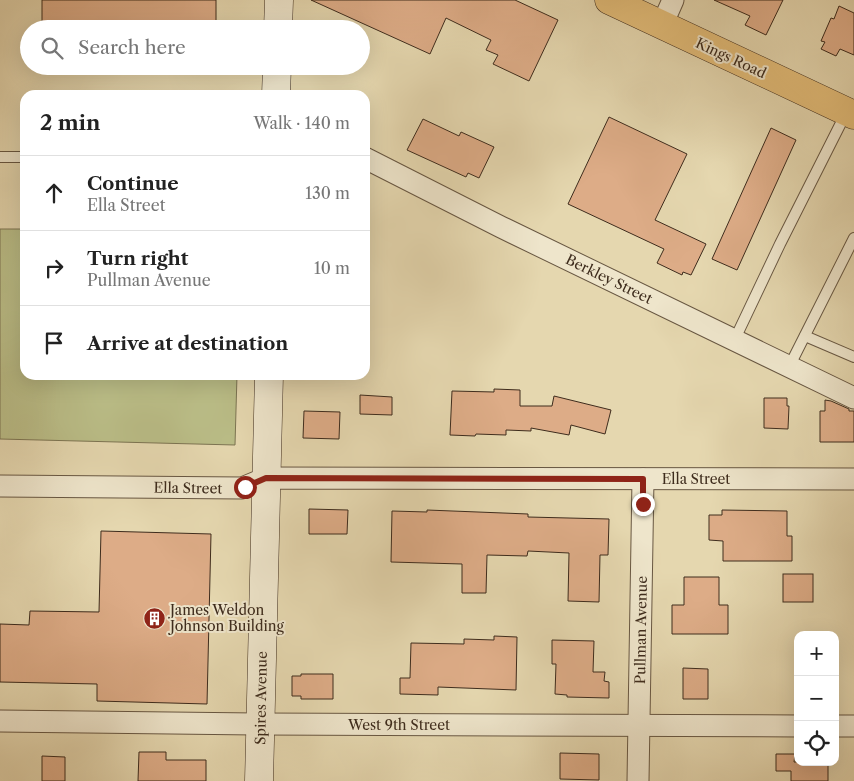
<!DOCTYPE html>
<html lang="en">
<head>
<meta charset="utf-8">
<style>
	body { margin:0; font-family:"Libre Caslon Text",serif; background:#f6f6f6; color:#222 }
	.controls { position:absolute; right:15px; bottom:15px; display:grid; overflow:hidden; border-radius:10px; box-shadow:0 5px 20px #0002 }
	.controls button { width:45px; height:45px; display:grid; place-items:center; padding:0; border:0; border-bottom:1px solid #e0e0e0; background:#fff; color:#222; font:25px sans-serif }
	.stop { position:absolute; width:15px; height:15px; margin:-11px; border:4px solid #8f2418; border-radius:50%; background:#fff }
	.stop.end { background:#8f2418; border-color:#fff; box-shadow:0 1px 5px #0008 }
	.list { margin:0; padding:0; list-style:none }
	h2 { display:flex; justify-content:space-between; align-items:center; height:65px; margin:0; padding:0 20px; font-size:21px }
	h2 small { font-size:16px; font-weight:400; color:#767676 }
	.list li { display:grid; grid-template-columns:32px 1fr auto; gap:15px; align-items:center; box-sizing:border-box; height:75px; padding:0 20px; border-top:1px solid #e0e0e0 }
	.list b { display:block; font-size:19px; white-space:nowrap }
	.list p { margin:0; font-size:16px; white-space:nowrap; color:#767676 }
	.list em { font-size:16px; font-style:normal; color:#767676 }
	.icon { flex:none; width:28px; height:28px; fill:none; stroke:currentColor; stroke-width:2; stroke-linecap:round; stroke-linejoin:round }
	.map { position:relative; flex:none; width:854px; height:781px; overflow:hidden }
	.search { position:absolute; background:#fff; box-shadow:0 5px 20px #0002; left:20px; top:20px; width:350px; height:55px; display:flex; align-items:center; gap:12px; box-sizing:border-box; padding:0 18px; border-radius:28px; color:#767676; font-size:19px }
	.panel { position:absolute; background:#fff; box-shadow:0 5px 20px #0002; left:20px; top:90px; width:350px; height:290px; border-radius:15px }
	.map>svg:first-child { display:block }
</style>
</head>
<body>
<div class="map">
<svg width="854" height="781" viewBox="0 0 854 781">
	<rect width="100%" height="100%" fill="#e5d7af"/>
	<filter id="stains"><feTurbulence type="fractalNoise" baseFrequency=".004" numOctaves="4"/><feColorMatrix values="0 0 0 0 .2 0 0 0 0 .09 0 0 0 0 .02 0 0 0 .5 -.17"/></filter>
	<radialGradient id="worn" r=".72"><stop offset=".6" stop-color="#630" stop-opacity="0"/><stop offset="1" stop-color="#630" stop-opacity=".3"/></radialGradient>
	<!-- green -->
	<polygon fill="#babd87" stroke="#7c7452" points="0,229 25,229 25,375 237,375 235,445 0,439"/>
	<!-- building -->
	<g fill="#ddac87" stroke="#3e2c1d">
		<polygon points="42,0 216,0 216,23 212,23 212,29 51,29 51,23 42,23"/>
		<polygon points="311,0 515,0 558,20 529,81 493,64 498,55 486,50 491,40 446,18 430,54"/>
		<polygon points="714,0 783,0 766,35 745,25 750,16"/>
		<polygon points="839,6 854,13 854,55 840,49 836,56 821,49 825,42 821,41 831,18 834,19"/>
		<polygon points="609,117 687,154 655,220 706,244 691,275 683,272 682,275 657,263 664,249 568,204"/>
		<polygon points="423,119 459,136 461,132 494,147 479,178 468,173 466,177 407,150"/>
		<polygon points="771,128 796,140 737,270 712,259"/>
		<polygon points="494,389 520,390 520,406 552,406 554,396 611,410 605,434 571,425 569,435 531,428 531,431 506,430 506,435 476,434 475,436 450,435 452,391 494,392"/>
		<polygon points="360,395 392,397 392,415 360,414"/>
		<polygon points="764,398 787,398 787,406 789,406 788,429 764,428"/>
		<polygon points="825,400 831,401 849,409 849,411 854,411 854,442 820,442 820,411 825,411"/>
		<polygon points="304,411 340,412 339,439 303,438"/>
		<polygon points="309,509 348,510 347,534 309,534"/>
		<polygon points="427,510 528,514 528,517 609,519 608,555 600,555 599,602 568,601 569,553 528,551 527,556 487,555 486,593 462,593 462,564 391,562 392,511 427,512"/>
		<polygon points="722,510 787,511 787,536 792,536 792,561 723,561 723,541 709,540 709,515 722,515"/>
		<polygon points="101,531 211,534 207,704 97,701 97,684 0,682 0,624 29,625 30,611 99,612"/>
		<rect x="783" y="574" width="30" height="28"/>
		<polygon points="684,577 719,577 719,605 728,605 728,634 672,634 672,605 684,605"/>
		<polygon points="494,636 517,637 516,690 438,687 438,695 400,694 400,678 410,678 411,643 464,644 464,639 494,640"/>
		<polygon points="552,640 594,641 593,672 605,672 604,681 609,682 609,698 567,697 567,695 555,694 556,664 552,664"/>
		<polygon points="683,668 708,669 708,699 683,699"/>
		<polygon points="301,674 333,674 333,699 301,699 301,696 292,696 292,676 301,676"/>
		<polygon points="139,752 166,752 166,760 206,760 206,781 138,781"/>
		<polygon points="560,753 599,754 599,780 560,779"/>
		<polygon points="776,754 795,754 794,762 828,762 828,781 791,781 791,771 776,771"/>
		<polygon points="42,756 65,757 65,781 42,781"/>
	</g>
	<g fill="none" stroke-linecap="round" stroke-linejoin="round">
		<defs>
			<g id="service">
				<polyline points="0,157 25,157"/>
				<polyline points="805,336 854,357"/>
				<polyline points="734,341 780,244 846,113"/>
				<polyline points="789,367 854,238"/>
			</g>
			<g id="minor">
				<polyline points="662,25 673,0"/>
				<polyline points="365,158 501,227 854,398"/>
				<polyline points="0,486 242,488 266,478 854,479"/>
				<polyline points="0,721 260,724 798,726"/>
				<polyline points="835,726 854,726"/>
				<polyline points="638,781 643,479"/>
			</g>
			<g id="secondary">
				<polyline points="278,29 279,0"/>
				<polyline points="276,95 277,66"/>
				<polyline points="259,781 269,375"/>
			</g>
			<polyline id="primary" points="609,0 854,115"/>
		</defs>
		<!-- service casing -->
		<use href="#service" stroke="#685742" stroke-width="12"/>
		<!-- minor casing -->
		<use href="#minor" stroke="#685742" stroke-width="23"/>
		<!-- secondary casing -->
		<use href="#secondary" stroke="#3e2c1d" stroke-width="29"/>
		<!-- primary casing -->
		<use href="#primary" stroke="#3e2c1d" stroke-width="29"/>
		<!-- service -->
		<use href="#service" stroke="#eee5cb" stroke-width="10"/>
		<!-- minor -->
		<use href="#minor" stroke="#eee5cb" stroke-width="21"/>
		<!-- secondary -->
		<use href="#secondary" stroke="#eee5cb" stroke-width="28"/>
		<!-- primary -->
		<use href="#primary" stroke="#e2bc78" stroke-width="28"/>
	</g>
	<g fill="none" stroke-linecap="round" stroke-linejoin="round">
		<!-- route -->
		<polyline stroke="#8f2418" stroke-width="6" points="245,487 266,478 643,479 643,504"/>
	</g>
	<!-- icons -->
	<defs>
		<symbol id="building-disc" viewBox="-11 -11 22 22"><circle r="9.5" fill="#8f2418" stroke="#eee5cb"/><path d="M-4-6H4V6H1V3H-1V6H-4ZM-2.5-4.3h1.7v1.8h-1.7ZM.8-4.3h1.7v1.8H.8ZM-2.5-1h1.7V.8h-1.7ZM.8-1h1.7V.8H.8Z" fill="#fff"/></symbol>
	</defs>
	<g fill-rule="evenodd">
		<use href="#building-disc" x="142" y="606" width="25" height="25"/>
	</g>
	<g text-anchor="middle" stroke-width="4" stroke-linejoin="round" paint-order="stroke">
		<!-- street labels -->
		<g font-size="14" fill="#3e2c1d" stroke="#eee5cb">
			<text transform="translate(731 58) rotate(25)" y="5">Kings Road</text>
			<text transform="translate(609 279) rotate(26)" y="5">Berkley Street</text>
			<text x="696" y="484">Ella Street</text>
			<text transform="translate(188 488) rotate(1)" y="5">Ella Street</text>
			<text transform="translate(641 630) rotate(-89)" y="5">Pullman Avenue</text>
			<text transform="translate(261 698) rotate(-89)" y="5">Spires Avenue</text>
			<text x="399" y="730">West 9th Street</text>
		</g>
		<!-- poi labels -->
		<g font-size="14" fill="#3e2c1d" stroke="#eee5cb" text-anchor="start">
			<text x="170" y="615">James Weldon<tspan x="170" dy="16">Johnson Building</tspan></text>
		</g>
	</g>
	<rect width="100%" height="100%" filter="url(#stains)"/>
	<rect width="100%" height="100%" fill="url(#worn)"/>
</svg>
<div class="controls">
<button>+</button>
<button>−</button>
<button><svg class="icon" aria-label="locate" viewBox="0 0 24 24"><circle cx="12" cy="12" r="6"/><path d="M12 2v4M12 18v4M2 12h4M18 12h4"/></svg></button>
</div>
<div class="stop" style="left:245px;top:487px"></div>
<div class="stop end" style="left:643px;top:504px"></div>
<div class="search"><svg class="icon" aria-label="search" viewBox="0 0 24 24"><circle cx="10" cy="10" r="6"/><path d="M15 15l6 6"/></svg>Search here</div>
<section class="panel">
<h2>2 min<small>Walk · 140 m</small></h2>
<ul class="list">
<li><svg class="icon" aria-label="ahead" viewBox="0 0 24 24"><path d="M12 20V5M6 11l6-6 6 6"/></svg><div><b>Continue</b><p>Ella Street</p></div><em>130 m</em></li>
<li><svg class="icon" aria-label="right" viewBox="0 0 24 24"><path d="M7 20v-9h11M14 6l5 5-5 5"/></svg><div><b>Turn right</b><p>Pullman Avenue</p></div><em>10 m</em></li>
<li><svg class="icon" aria-label="arrive" viewBox="0 0 24 24"><path d="M6 21V4h12l-3 4 3 4H6"/></svg><div><b>Arrive at destination</b></div></li>
</ul>
</section>
</div>
</body>
</html>
